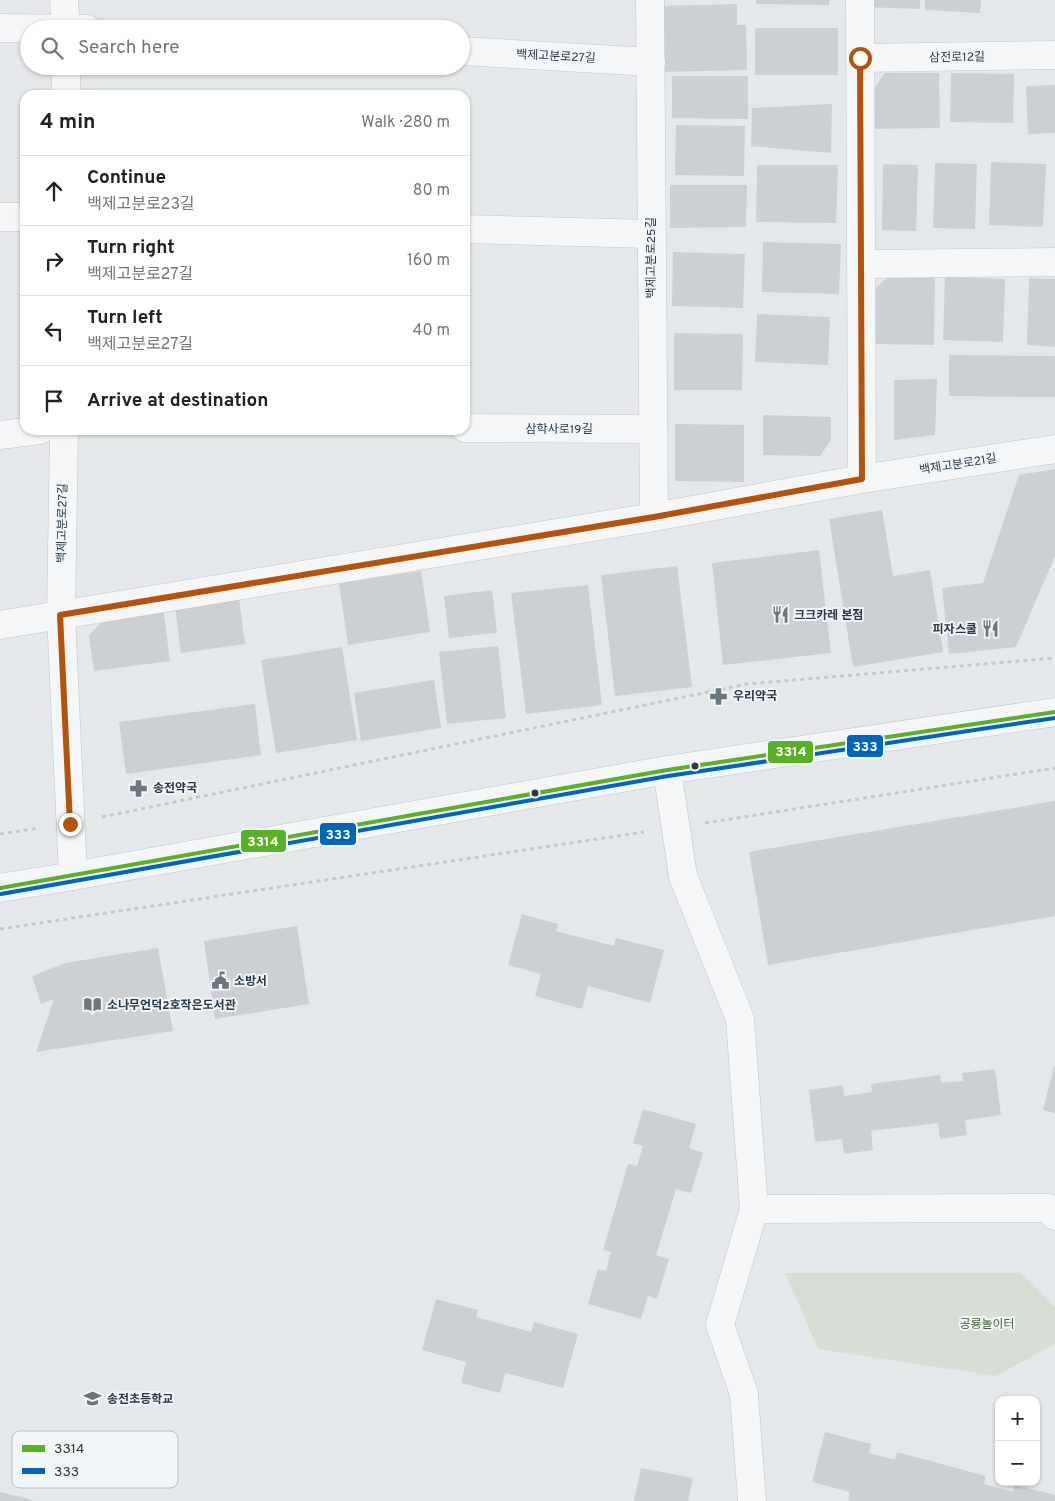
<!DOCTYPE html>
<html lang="en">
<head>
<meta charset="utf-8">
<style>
	body { margin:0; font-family:Overpass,"Noto Sans KR",sans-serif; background:#f2f2f2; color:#222 }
	.controls { position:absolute; right:15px; bottom:15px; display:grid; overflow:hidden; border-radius:10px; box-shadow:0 1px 4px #0004 }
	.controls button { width:45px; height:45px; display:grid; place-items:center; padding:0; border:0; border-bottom:1px solid #e0e0e0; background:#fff; color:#222; font:25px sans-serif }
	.stop { position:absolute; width:15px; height:15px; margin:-11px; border:4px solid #b45309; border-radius:50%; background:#fff }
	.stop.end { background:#b45309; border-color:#fff; box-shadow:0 1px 5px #0008 }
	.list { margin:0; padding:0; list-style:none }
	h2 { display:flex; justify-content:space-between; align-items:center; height:65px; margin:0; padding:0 20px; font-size:21px }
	h2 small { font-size:16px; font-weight:400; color:#767676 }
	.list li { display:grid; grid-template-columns:32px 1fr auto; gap:15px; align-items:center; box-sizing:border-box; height:70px; padding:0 20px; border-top:1px solid #e0e0e0 }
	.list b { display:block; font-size:19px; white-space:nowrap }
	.list p { margin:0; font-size:16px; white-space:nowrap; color:#767676 }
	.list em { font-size:16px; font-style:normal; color:#767676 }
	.icon { flex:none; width:28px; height:28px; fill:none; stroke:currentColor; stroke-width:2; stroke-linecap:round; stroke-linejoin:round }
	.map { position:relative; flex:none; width:1055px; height:1501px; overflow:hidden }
	.search { position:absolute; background:#fff; box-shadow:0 1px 4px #0004; left:20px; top:20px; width:450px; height:55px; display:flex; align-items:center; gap:12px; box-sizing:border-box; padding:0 18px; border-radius:28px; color:#767676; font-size:19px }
	.panel { position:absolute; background:#fff; box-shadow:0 1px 4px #0004; left:20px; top:90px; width:450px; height:345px; border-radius:15px }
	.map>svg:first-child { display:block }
</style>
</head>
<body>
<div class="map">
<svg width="1055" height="1501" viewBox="0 0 1055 1501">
	<rect width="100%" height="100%" fill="#e5e8ea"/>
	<!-- green -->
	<polygon fill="#d7ded5" points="785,1273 1020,1273 1055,1307 1055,1344 996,1376 818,1349"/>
	<!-- building -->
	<g fill="#cdd0d2">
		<polygon points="756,0 829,0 829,5 756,4"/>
		<polygon points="864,0 920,0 920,9 863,7"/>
		<polygon points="925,0 981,0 980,13 925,10"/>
		<polygon points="737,4 737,25 746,25 747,70 658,72 660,6"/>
		<rect x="755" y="28" width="83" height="47"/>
		<polygon points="885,73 939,73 940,128 872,129 872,91"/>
		<polygon points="951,73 1014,74 1013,123 950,122"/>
		<polygon points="672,76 748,76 748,119 672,118"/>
		<polygon points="1055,85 1055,133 1028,134 1026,86"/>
		<polygon points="832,104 831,153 751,146 752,108"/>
		<polygon points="676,125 745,126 744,176 675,175"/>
		<polygon points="991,162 1046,164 1043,227 989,225"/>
		<polygon points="935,163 977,164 975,229 933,228"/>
		<polygon points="883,164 918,165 916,231 882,230"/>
		<polygon points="757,165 838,165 836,223 756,222"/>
		<polygon points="670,185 747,185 746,227 670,228"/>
		<polygon points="763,242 841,244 839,294 762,292"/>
		<polygon points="673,252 745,254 743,308 672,306"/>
		<polygon points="890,275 935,276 934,345 871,344 872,292"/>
		<polygon points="945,277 1005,279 1003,342 943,340"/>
		<polygon points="1029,278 1055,279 1055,347 1027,345"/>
		<polygon points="757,314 830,317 828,365 755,362"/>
		<polygon points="674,333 743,334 742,390 674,390"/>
		<polygon points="949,355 1055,356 1055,397 949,396"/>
		<polygon points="937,379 935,435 894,440 894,380"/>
		<polygon points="763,415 831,417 831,440 820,456 763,455"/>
		<polygon points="675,424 744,425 744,482 675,481"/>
		<polygon points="1055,469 1055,556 1016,647 949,654 942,588 983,583 1019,475"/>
		<polygon points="882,510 893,576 930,570 943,652 853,667 829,519"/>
		<polygon points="819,550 831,653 723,665 712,563"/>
		<polygon points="677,566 692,687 615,696 601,575"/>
		<polygon points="421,571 430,632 348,645 339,583"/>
		<polygon points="588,585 602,705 526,714 511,593"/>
		<polygon points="492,590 497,633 449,638 444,596"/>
		<polygon points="239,598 245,644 181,653 175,607"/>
		<polygon points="163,608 170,661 94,671 89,635 108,616"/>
		<polygon points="498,646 506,718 447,724 439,652"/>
		<polygon points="342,647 357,740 276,753 261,660"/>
		<polygon points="434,680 441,728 361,741 354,693"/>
		<polygon points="255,704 261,755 126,774 119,722"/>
		<polygon points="1055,801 1055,916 768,965 749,852"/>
		<polygon points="522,914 558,924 556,931 614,946 616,938 664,950 650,1003 588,986 582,1009 535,996 541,974 508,965"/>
		<polygon points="297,926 309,1004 215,1019 204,941"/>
		<polygon points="158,948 173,1031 36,1052 54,999 41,1004 32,976 65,963"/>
		<polygon points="1054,1066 1055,1066 1055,1113 1043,1110"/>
		<polygon points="995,1069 1001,1115 965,1120 967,1135 940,1139 938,1123 871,1131 873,1150 844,1154 842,1139 815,1142 809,1090 843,1085 844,1096 872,1092 871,1084 940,1075 941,1083 963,1081 962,1073"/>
		<polygon points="643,1109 696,1124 689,1148 703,1153 691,1193 676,1189 656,1255 669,1259 657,1299 648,1296 641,1319 588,1304 598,1269 606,1271 611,1252 603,1250 628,1164 637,1166 643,1146 633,1143"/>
		<polygon points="436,1299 478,1310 476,1317 531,1332 534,1322 578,1334 563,1388 505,1373 500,1393 461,1383 466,1362 422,1350"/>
		<polygon points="825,1432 871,1444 869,1453 895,1460 897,1452 986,1476 984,1484 1013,1492 1015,1485 1055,1495 1055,1501 848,1501 850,1492 812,1482"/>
		<polygon points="641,1468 693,1478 688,1501 634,1501"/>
		<polygon points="0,1492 33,1500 33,1501 0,1501"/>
	</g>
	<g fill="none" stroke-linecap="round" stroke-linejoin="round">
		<defs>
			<polyline id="pedestrian" points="754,1209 1048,1208 1055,1216"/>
			<g id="minor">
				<polyline points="64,0 66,29"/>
				<polyline points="650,0 654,517"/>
				<polyline points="860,0 862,479"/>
				<polyline points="0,28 87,29"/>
				<polyline points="461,51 651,62"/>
				<polyline points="860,58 1055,55"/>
				<polyline points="66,66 66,95"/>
				<polyline points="0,217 25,217"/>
				<polyline points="465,229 651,234"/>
				<polyline points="861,264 1055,262"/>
				<polyline points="465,428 652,429"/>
				<polyline points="64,430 61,615 73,876"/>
				<polyline points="0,435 40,430"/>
				<polyline points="0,625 654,517 862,479 1055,449"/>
				<polyline points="667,770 683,876 740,1019 754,1209 720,1325 744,1394 752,1501"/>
			</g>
			<polyline id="tertiary" points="0,888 73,876 667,770 1055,712"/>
		</defs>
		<!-- pedestrian casing -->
		<use href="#pedestrian" stroke="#c3c6c8" stroke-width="29"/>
		<!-- minor casing -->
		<use href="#minor" stroke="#c3c6c8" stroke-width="29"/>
		<!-- tertiary casing -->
		<use href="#tertiary" stroke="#c3c6c8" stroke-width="29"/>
		<!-- path -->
		<g stroke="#c3c8ca" stroke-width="3" stroke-dasharray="4 4" stroke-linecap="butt">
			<polyline points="102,817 747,684 1055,658"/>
			<polyline points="705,823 1055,768"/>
			<polyline points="0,834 39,828"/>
			<polyline points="0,929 644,832"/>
		</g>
		<!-- pedestrian -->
		<use href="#pedestrian" stroke="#f4f6f7" stroke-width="28"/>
		<!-- minor -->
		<use href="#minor" stroke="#f4f6f7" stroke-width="28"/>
		<!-- tertiary -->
		<use href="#tertiary" stroke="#f4f6f7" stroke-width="28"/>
		<defs>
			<polyline id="bus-1" points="0,888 667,770 1055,712"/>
			<polyline id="bus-2" points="1,894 668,776 1055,718"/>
		</defs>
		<!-- bus-1 casing -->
		<use href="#bus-1" stroke="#f3f6f9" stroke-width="8"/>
		<!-- bus-2 casing -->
		<use href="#bus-2" stroke="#f3f6f9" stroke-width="8"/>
		<!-- bus-1 -->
		<use href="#bus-1" stroke="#5bb025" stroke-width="4"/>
		<!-- bus-2 -->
		<use href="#bus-2" stroke="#0065bd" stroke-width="4"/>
	</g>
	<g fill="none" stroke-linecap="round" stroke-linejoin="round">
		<!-- route -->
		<polyline stroke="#b45309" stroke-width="6" points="70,824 60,615 654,517 862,479 860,58"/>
	</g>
	<!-- icons -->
	<defs>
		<symbol id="restaurant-bare" viewBox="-9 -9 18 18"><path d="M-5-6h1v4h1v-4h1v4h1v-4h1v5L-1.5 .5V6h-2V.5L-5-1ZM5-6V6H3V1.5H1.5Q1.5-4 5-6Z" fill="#6b767f" stroke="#f3f6f9" stroke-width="2.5" paint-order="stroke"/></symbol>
		<symbol id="pharmacy-bare" viewBox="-9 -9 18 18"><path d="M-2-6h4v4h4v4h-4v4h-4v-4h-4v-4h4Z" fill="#6b767f" stroke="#f3f6f9" stroke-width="2.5" paint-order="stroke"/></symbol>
		<symbol id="civic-bare" viewBox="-9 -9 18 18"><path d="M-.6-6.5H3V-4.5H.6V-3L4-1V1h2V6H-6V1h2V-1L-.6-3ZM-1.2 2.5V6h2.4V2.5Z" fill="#6b767f" stroke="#f3f6f9" stroke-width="2.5" paint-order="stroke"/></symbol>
		<symbol id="library-bare" viewBox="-9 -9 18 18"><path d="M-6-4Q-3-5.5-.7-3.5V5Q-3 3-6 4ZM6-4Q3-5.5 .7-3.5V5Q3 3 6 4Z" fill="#6b767f" stroke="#f3f6f9" stroke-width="2.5" paint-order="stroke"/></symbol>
		<symbol id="school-bare" viewBox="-9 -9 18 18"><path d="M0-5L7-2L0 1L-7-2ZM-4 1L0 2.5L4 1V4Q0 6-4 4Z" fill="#6b767f" stroke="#f3f6f9" stroke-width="2.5" paint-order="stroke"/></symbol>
	</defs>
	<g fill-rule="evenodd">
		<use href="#restaurant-bare" x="768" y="602" width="25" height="25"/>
		<use href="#restaurant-bare" x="978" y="616" width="25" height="25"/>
		<use href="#pharmacy-bare" x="706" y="684" width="25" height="25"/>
		<use href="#pharmacy-bare" x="126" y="776" width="25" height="25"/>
		<use href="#civic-bare" x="208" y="968" width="25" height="25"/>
		<use href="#library-bare" x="80" y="992" width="25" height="25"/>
		<use href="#school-bare" x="80" y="1386" width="25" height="25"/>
	</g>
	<!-- markers -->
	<g fill="#293845" stroke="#f3f6f9" stroke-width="2">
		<circle cx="695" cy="766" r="4.5"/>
		<circle cx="535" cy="793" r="4.5"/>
	</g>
	<g text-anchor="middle" stroke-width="4" stroke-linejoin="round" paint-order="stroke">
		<!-- street labels -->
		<g font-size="12" fill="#293845" stroke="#f3f6f9">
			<text transform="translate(556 56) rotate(3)" y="4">백제고분로27길</text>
			<text transform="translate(957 57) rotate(-1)" y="4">삼전로12길</text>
			<text transform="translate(651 258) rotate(-90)" y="4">백제고분로25길</text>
			<text x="559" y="433">삼학사로19길</text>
			<text transform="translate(958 464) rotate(-9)" y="4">백제고분로21길</text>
			<text transform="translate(62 523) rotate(-89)" y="4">백제고분로27길</text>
		</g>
		<!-- poi labels -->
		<g font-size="12" font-weight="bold" fill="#293845" stroke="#f3f6f9" text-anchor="start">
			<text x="794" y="619">크크카레 본점</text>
			<text x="977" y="633" text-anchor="end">피자스쿨</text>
			<text x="733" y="700">우리약국</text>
			<text x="153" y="792">송전약국</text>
			<text x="234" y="985">소방서</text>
			<text x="107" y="1009">소나무언덕2호작은도서관</text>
			<text x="107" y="1403">송전초등학교</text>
		</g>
		<!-- park labels -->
		<g font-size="12" fill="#446235" stroke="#f3f6f9">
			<text x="987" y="1328">공룡놀이터</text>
		</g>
	</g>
	<!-- legend -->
	<rect x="12" y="1431" width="166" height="57" rx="8" fill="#f3f6f9" stroke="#b6bdc3" stroke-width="1"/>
	<rect x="22" y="1445" width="23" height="7" fill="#5bb025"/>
	<rect x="22" y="1468" width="23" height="6" fill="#0065bd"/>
	<g font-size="14" fill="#293845">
		<text x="54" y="1453">3314</text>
		<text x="54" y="1476">333</text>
	</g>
	<g stroke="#f3f6f9" stroke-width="2">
		<rect x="846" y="734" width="38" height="24" rx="5" fill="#0065bd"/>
		<rect x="767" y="740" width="47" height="24" rx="5" fill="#5bb025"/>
		<rect x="319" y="822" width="38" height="24" rx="5" fill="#0065bd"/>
		<rect x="240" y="829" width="47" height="24" rx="5" fill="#5bb025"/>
	</g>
	<g font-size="14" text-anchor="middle" font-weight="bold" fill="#fff">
		<text x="865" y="751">333</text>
		<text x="791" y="756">3314</text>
		<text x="338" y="839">333</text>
		<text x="263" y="846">3314</text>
	</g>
</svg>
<div class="controls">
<button>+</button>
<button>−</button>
</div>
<div class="stop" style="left:860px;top:58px"></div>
<div class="stop end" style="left:70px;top:824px"></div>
<div class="search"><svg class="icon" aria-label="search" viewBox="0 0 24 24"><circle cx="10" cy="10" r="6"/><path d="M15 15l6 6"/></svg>Search here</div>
<section class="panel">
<h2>4 min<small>Walk · 280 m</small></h2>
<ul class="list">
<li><svg class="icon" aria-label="ahead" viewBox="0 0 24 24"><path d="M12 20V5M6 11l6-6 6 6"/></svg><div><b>Continue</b><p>백제고분로23길</p></div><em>80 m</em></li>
<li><svg class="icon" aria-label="right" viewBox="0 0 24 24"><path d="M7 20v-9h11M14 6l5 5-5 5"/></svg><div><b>Turn right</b><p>백제고분로27길</p></div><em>160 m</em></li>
<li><svg class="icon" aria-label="left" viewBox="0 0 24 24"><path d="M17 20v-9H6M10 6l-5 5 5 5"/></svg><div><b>Turn left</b><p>백제고분로27길</p></div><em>40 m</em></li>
<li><svg class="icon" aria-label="arrive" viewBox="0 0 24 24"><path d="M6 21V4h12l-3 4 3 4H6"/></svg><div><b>Arrive at destination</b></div></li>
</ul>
</section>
</div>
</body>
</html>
